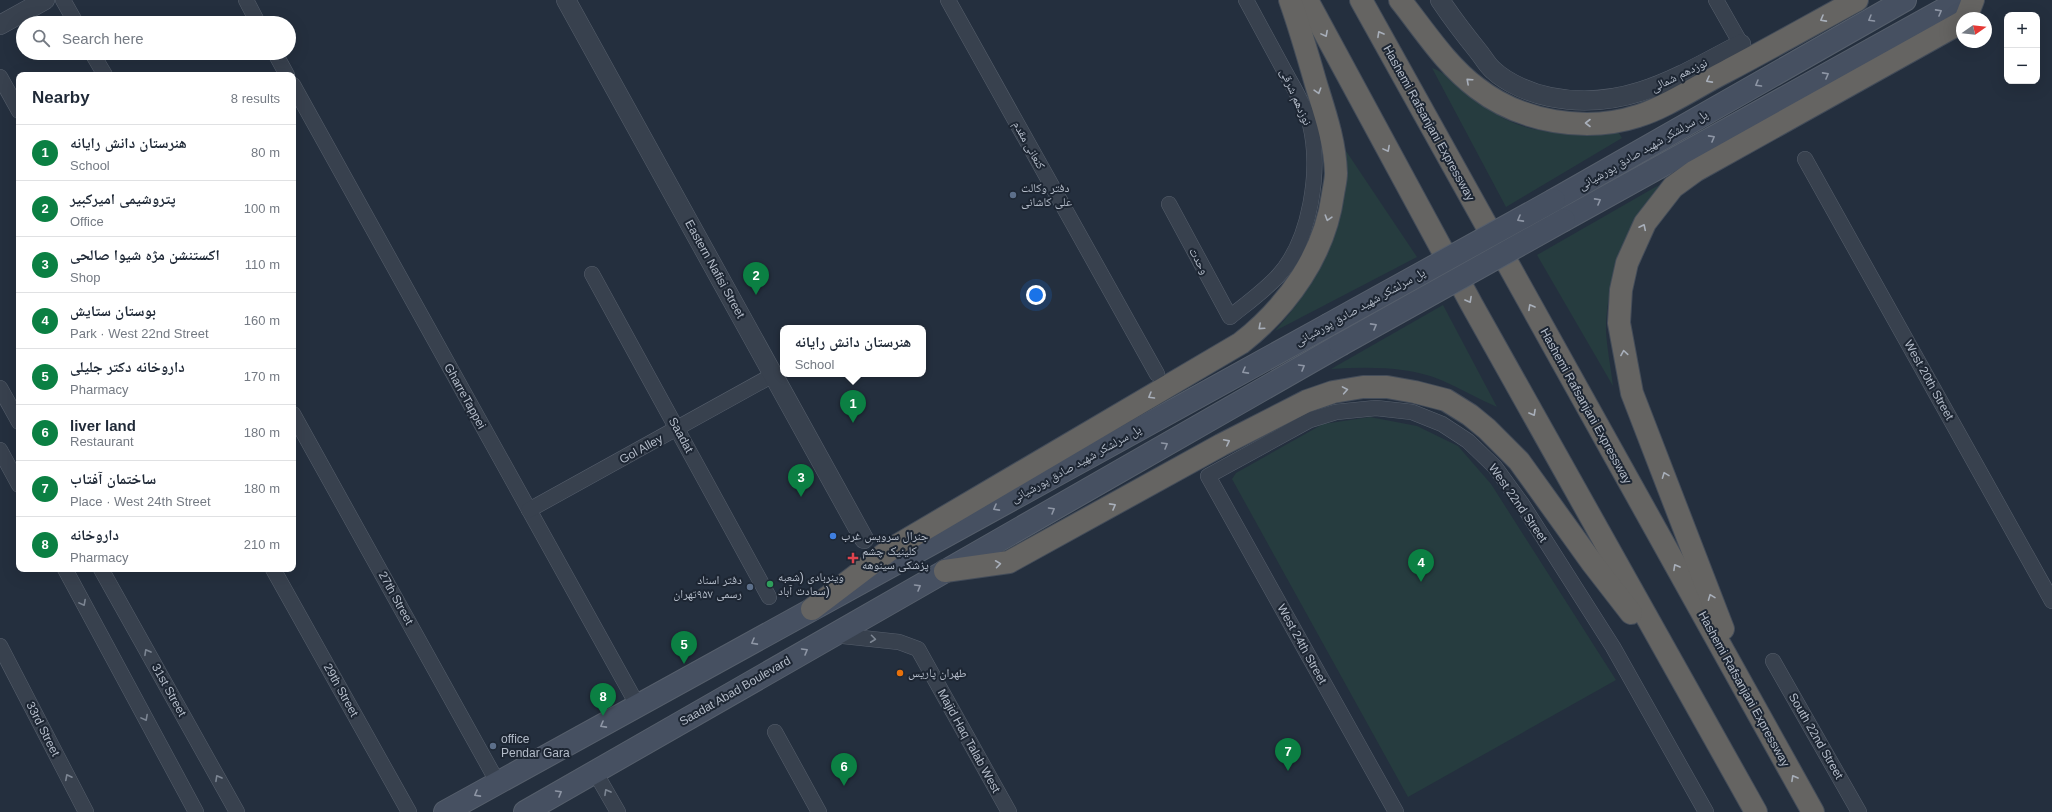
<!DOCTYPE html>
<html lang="en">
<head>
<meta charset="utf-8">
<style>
	body { margin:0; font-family:Arial,"Noto Naskh Arabic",sans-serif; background:#f2f2f3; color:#1f2937 }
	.controls { position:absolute; right:12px; top:12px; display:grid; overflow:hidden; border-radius:8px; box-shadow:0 4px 16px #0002 }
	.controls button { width:36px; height:36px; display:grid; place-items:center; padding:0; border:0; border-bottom:1px solid #e0e1e3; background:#fff; color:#1f2937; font:20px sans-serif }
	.compass { position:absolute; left:1956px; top:12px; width:36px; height:36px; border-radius:50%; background:#fff; box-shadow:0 4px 16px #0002; rotate:76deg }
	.you { position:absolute; left:1036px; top:295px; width:14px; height:14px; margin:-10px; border:3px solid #fff; border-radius:50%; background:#1a73e8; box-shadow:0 0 0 6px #1a73e833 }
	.badge { display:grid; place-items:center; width:26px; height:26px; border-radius:50%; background:#0b8043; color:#fff; font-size:13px; font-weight:700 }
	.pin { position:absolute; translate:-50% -33px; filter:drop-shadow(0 1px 2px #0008) }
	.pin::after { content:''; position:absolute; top:21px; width:14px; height:12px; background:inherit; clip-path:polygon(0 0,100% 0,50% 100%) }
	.popup { position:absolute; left:780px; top:325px; width:146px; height:52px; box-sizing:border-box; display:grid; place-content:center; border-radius:8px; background:#fff; filter:drop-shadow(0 1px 3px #0005); font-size:13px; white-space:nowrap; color:#747a83 }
	.popup b { font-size:15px; color:#1f2937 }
	.popup::after { content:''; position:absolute; left:50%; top:100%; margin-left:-8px; border:8px solid transparent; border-top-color:#fff }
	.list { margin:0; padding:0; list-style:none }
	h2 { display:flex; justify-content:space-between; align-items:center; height:52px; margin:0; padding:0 16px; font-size:17px }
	h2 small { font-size:13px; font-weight:400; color:#747a83 }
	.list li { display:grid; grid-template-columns:26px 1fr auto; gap:12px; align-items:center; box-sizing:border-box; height:56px; padding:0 16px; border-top:1px solid #e0e1e3 }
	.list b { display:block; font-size:15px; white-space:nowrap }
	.list p { margin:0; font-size:13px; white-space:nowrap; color:#747a83 }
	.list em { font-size:13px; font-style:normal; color:#747a83 }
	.icon { flex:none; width:22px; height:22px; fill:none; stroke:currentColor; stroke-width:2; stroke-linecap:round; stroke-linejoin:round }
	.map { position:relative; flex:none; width:2052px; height:812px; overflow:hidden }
	.search { position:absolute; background:#fff; box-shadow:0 4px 16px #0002; left:16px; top:16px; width:280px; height:44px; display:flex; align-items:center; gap:10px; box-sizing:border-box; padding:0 14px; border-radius:22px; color:#747a83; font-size:15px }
	.panel { position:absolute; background:#fff; box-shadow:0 4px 16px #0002; left:16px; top:72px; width:280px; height:500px; border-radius:8px }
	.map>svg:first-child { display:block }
</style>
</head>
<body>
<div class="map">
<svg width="2052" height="812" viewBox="0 0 2052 812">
	<rect width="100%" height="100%" fill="#242f3e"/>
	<!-- green -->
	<g fill="#263c3f">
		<path d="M1432 68C1448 73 1464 92 1478 102 1524 137 1563 135 1617 130L1622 138 1506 207Z"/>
		<path d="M1346 151 1417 257 1275 331C1323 277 1347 225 1346 151Z"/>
		<path d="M1659 185C1633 229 1605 278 1606 331 1607 349 1611 368 1613 386L1537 255Z"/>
		<path d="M1443 305 1497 407C1478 399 1460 388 1441 380 1406 366 1368 367 1331 369Z"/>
		<polygon points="1370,417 1417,426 1458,446 1491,484 1616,680 1408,797 1232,479 1236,473 1323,424"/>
	</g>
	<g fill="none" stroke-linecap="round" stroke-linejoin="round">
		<defs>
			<g id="minor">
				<polyline points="63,0 76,23"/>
				<polyline points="246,0 258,23"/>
				<polyline points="948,0 1157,374"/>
				<polyline points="1716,0 1741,44"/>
				<polyline points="92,53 105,75"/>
				<polyline points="275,53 287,75"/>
				<polyline points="0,77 19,111"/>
				<polyline points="293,85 638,706"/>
				<polyline points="1805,159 2052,601"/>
				<path d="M1169 204 1230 317C1246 304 1264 291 1278 276 1311 240 1321 170 1310 124 1305 106 1294 88 1285 72 1272 48 1259 24 1246 0"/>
				<polyline points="592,274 769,597"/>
				<polyline points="0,388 19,422"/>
				<polyline points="293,414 498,783"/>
				<polyline points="0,450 19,485"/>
				<polyline points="529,510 773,375"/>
				<polyline points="65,569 196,812"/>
				<polyline points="101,569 237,812"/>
				<polyline points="273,569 409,812"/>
				<polyline points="834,635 899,642 918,649 1009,812"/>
				<polyline points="0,646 86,812"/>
				<polyline points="1773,661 1859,812"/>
				<polyline points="775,732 819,812"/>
				<polyline points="595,772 618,812"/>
				<polyline points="1396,812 1208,476 1310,420 1336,412 1376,408 1412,412 1442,424 1468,441 1495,467 1522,504 1613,647 1706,812"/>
			</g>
			<g id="tertiary">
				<polyline points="566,0 864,539"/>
				<path d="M1440 0C1452 18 1465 35 1478 51 1483 57 1487 65 1493 70 1508 84 1531 93 1550 97 1624 112 1678 77 1741 44"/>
				<polyline points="0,25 45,0"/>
			</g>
			<g id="secondary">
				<polyline points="1554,200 1905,0"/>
				<polyline points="1564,220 1961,0"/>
				<polyline points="445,812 1328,325"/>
				<polyline points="525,812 1340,345"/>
			</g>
			<g id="trunk">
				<polyline points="1307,0 1472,305 1756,812"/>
				<polyline points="1361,0 1813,812"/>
				<path d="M1400 0C1424 30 1446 65 1477 88 1521 122 1586 133 1638 116 1665 108 1699 85 1725 72 1769 49 1813 24 1857 0"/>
				<polyline points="1966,18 1973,0"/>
				<polyline points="945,571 1009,562 1221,445 1307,401 1333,392 1363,387 1387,387 1415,392 1446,400 1470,415 1487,429 1519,461 1593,564 1631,613"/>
				<path d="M812 609 891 549 1241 343C1288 306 1325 254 1333 194 1334 187 1336 180 1336 173 1335 142 1325 113 1316 84 1308 56 1300 28 1290 0"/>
				<polyline points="1723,629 1632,393 1619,323 1621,290 1627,263 1645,223 1673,187 1695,171 1962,22"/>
			</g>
		</defs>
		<!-- minor casing -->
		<use href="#minor" stroke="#565f6c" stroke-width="16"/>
		<!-- tertiary casing -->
		<use href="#tertiary" stroke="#565f6c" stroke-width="20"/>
		<!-- secondary casing -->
		<use href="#secondary" stroke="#565f6c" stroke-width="24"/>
		<!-- trunk casing -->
		<use href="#trunk" stroke="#434c59" stroke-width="24"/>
		<!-- minor -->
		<use href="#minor" stroke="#38414e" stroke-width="15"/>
		<!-- tertiary -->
		<use href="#tertiary" stroke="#38414e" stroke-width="19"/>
		<!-- secondary -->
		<use href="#secondary" stroke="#465061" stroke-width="22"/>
		<!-- trunk -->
		<use href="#trunk" stroke="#656462" stroke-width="22"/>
		<defs>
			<g id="secondary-bridge">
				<polyline points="1328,325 1554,200"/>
				<polyline points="1340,345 1564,220"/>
			</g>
		</defs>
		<!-- secondary-bridge casing -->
		<use href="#secondary-bridge" stroke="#565f6c" stroke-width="24" stroke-linecap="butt"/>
		<!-- secondary-bridge -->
		<use href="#secondary-bridge" stroke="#465061" stroke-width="22"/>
	</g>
	<!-- one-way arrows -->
	<defs><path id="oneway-chevron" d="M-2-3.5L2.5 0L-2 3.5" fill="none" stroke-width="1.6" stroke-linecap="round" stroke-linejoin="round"/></defs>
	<g stroke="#8e96a5">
		<use href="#oneway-chevron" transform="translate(1939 12) rotate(-29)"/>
		<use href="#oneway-chevron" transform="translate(1871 19) rotate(150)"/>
		<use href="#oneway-chevron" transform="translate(1826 75) rotate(-29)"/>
		<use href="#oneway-chevron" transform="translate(1758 84) rotate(150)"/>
		<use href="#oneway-chevron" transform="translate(1712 138) rotate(-29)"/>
		<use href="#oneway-chevron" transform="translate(1598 201) rotate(-29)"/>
		<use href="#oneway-chevron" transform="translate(1520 219) rotate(151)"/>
		<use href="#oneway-chevron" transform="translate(1374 326) rotate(-29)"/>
		<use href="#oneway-chevron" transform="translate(1302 367) rotate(-30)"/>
		<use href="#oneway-chevron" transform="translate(1245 371) rotate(151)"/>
		<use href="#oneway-chevron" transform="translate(1165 445) rotate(-30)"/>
		<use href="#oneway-chevron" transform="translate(996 508) rotate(151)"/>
		<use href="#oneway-chevron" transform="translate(1052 510) rotate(-30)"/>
		<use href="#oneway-chevron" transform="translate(918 587) rotate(-30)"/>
		<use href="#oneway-chevron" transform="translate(754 642) rotate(151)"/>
		<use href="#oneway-chevron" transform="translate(805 651) rotate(-30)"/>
		<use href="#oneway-chevron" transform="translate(603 725) rotate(151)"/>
		<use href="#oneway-chevron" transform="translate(559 793) rotate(-30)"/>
		<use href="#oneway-chevron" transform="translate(477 794) rotate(151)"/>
	</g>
	<g stroke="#a8afba">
		<use href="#oneway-chevron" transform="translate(1823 19) rotate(151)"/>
		<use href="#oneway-chevron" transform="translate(1325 34) rotate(62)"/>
		<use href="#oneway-chevron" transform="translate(1380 34) rotate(-119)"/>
		<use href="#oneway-chevron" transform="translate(1709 80) rotate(152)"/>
		<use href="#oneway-chevron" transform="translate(1469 81) rotate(-138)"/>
		<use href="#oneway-chevron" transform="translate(1318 91) rotate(73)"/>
		<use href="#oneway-chevron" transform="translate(1588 123) rotate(-180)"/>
		<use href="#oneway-chevron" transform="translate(1387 149) rotate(62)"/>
		<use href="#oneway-chevron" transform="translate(1328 218) rotate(107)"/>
		<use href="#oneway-chevron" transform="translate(1643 227) rotate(-64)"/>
		<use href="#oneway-chevron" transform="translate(1469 300) rotate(61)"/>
		<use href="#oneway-chevron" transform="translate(1531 307) rotate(-119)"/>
		<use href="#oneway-chevron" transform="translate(1261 327) rotate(138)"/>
		<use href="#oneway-chevron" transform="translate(1624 353) rotate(-99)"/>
		<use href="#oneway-chevron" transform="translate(1345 390) rotate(-10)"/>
		<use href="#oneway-chevron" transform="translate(1151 396) rotate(150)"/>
		<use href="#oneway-chevron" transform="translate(1533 413) rotate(61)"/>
		<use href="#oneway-chevron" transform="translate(1227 442) rotate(-27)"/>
		<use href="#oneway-chevron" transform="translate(1665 475) rotate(-111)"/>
		<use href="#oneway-chevron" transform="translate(1113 506) rotate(-29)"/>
		<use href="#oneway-chevron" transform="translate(998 564) rotate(-8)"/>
		<use href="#oneway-chevron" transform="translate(1676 567) rotate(-119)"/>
		<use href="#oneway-chevron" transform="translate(1711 597) rotate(-111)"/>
		<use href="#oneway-chevron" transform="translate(1794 778) rotate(-119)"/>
	</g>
	<g stroke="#7c8592">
		<use href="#oneway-chevron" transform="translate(83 603) rotate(62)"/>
		<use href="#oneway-chevron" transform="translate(873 639) rotate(7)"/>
		<use href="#oneway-chevron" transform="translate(147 652) rotate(-119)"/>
		<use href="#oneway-chevron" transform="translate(145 718) rotate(62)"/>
		<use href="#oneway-chevron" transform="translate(68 777) rotate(-117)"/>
		<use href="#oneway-chevron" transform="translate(218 778) rotate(-119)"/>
		<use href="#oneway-chevron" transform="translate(607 792) rotate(-119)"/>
	</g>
	<!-- markers -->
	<g fill="#5c6f8a" stroke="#1d2633" stroke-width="1.5">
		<circle cx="1013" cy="195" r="4"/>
		<circle cx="750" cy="587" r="4"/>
		<circle cx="493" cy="746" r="4"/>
	</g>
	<circle fill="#3f7fe0" stroke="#1d2633" stroke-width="1.5" cx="833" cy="536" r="4"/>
	<path fill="#e0444e" stroke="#1d2633" stroke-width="1.5" d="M851 552h4v4h4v4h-4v4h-4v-4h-4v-4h4z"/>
	<circle fill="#2e9e5b" stroke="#1d2633" stroke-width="1.5" cx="770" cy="584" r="4"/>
	<circle fill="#e8710a" stroke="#1d2633" stroke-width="1.5" cx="900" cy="673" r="4"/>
	<g text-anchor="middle" stroke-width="4" stroke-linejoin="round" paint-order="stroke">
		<!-- street labels -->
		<g font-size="12" fill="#b4bcc9" stroke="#1d2633">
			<text transform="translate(1679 75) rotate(-26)" y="4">نوزدهم شمالی</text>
			<text transform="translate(1296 97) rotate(66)" y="4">نوزدهم شرقی</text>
			<text transform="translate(1429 123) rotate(61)" y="4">Hashemi Rafsanjani Expressway</text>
			<text transform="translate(1029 145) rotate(61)" y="4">کنعانی مقدم</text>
			<text transform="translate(1643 150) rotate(-30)" y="4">پل سرلشکر شهید صادق پورشیانی</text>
			<text transform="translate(1199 261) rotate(62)" y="4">وحدت</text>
			<text transform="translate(715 269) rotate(61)" y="4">Eastern Nafisi Street</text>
			<text transform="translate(1360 307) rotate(-29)" y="4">پل سرلشکر شهید صادق پورشیانی</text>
			<text transform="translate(1929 380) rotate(61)" y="4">West 20th Street</text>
			<text transform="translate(465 396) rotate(61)" y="4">GharreTappei</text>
			<text transform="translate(1586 406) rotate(61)" y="4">Hashemi Rafsanjani Expressway</text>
			<text transform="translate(681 435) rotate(61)" y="4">Saadat</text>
			<text transform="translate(641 449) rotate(-29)" y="4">Gol Alley</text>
			<text transform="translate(1076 464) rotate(-29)" y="4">پل سرلشکر شهید صادق پورشیانی</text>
			<text transform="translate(1518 503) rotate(55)" y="4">West 22nd Street</text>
			<text transform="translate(396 598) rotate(61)" y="4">27th Street</text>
			<text transform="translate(1302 644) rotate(61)" y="4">West 24th Street</text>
			<text transform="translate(1744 689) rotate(61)" y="4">Hashemi Rafsanjani Expressway</text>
			<text transform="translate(169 690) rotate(61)" y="4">31st Street</text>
			<text transform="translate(341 690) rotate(61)" y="4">29th Street</text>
			<text transform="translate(735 691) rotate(-30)" y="4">Saadat Abad Boulevard</text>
			<text transform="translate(43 729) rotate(63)" y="4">33rd Street</text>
			<text transform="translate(1816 736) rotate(60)" y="4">South 22nd Street</text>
			<text transform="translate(969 741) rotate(61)" y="4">Majid Haq Talab West</text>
		</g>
		<!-- poi labels -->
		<g font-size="12" fill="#b4bcc9" stroke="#1d2633" text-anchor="start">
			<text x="1021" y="192">دفتر وکالت<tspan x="1021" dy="14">علی کاشانی</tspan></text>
			<text x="841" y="540">جنرال سرویس غرب</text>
			<text x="862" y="555">کلینیک چشم<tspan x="862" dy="14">پزشکی سینوهه</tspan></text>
			<text x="778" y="581">وینربادی (شعبه<tspan x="778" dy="14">سعادت آباد)</tspan></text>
			<text x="742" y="584" text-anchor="end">دفتر اسناد<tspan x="742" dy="14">رسمی ۹۵۷تهران</tspan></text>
			<text x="908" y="677">طهران پاریس</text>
			<text x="501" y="743">office<tspan x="501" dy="14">Pendar Gara</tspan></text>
		</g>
	</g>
</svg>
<div class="controls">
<button>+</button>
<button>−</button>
</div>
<svg class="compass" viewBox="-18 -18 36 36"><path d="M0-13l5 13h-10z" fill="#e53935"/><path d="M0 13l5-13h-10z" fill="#747a83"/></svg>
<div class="you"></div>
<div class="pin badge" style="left:853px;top:423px">1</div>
<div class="popup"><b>هنرستان دانش رایانه</b>School</div>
<div class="pin badge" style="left:756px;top:295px">2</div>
<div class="pin badge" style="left:801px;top:497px">3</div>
<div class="pin badge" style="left:1421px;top:582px">4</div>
<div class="pin badge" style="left:684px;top:664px">5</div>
<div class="pin badge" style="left:844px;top:786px">6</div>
<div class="pin badge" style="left:1288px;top:771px">7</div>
<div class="pin badge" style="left:603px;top:716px">8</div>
<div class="search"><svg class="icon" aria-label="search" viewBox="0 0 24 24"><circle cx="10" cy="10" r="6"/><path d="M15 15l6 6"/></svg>Search here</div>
<section class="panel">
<h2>Nearby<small>8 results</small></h2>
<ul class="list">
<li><span class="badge">1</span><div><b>هنرستان دانش رایانه</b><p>School</p></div><em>80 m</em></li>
<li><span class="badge">2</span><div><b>پتروشیمی امیرکبیر</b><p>Office</p></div><em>100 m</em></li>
<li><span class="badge">3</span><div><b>اکستنشن مژه شیوا صالحی</b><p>Shop</p></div><em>110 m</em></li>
<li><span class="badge">4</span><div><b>بوستان ستایش</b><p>Park · West 22nd Street</p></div><em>160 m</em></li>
<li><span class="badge">5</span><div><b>داروخانه دکتر جلیلی</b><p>Pharmacy</p></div><em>170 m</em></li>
<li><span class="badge">6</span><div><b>liver land</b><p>Restaurant</p></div><em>180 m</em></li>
<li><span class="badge">7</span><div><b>ساختمان آفتاب</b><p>Place · West 24th Street</p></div><em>180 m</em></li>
<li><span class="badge">8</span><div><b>داروخانه</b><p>Pharmacy</p></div><em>210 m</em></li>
</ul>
</section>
</div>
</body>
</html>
